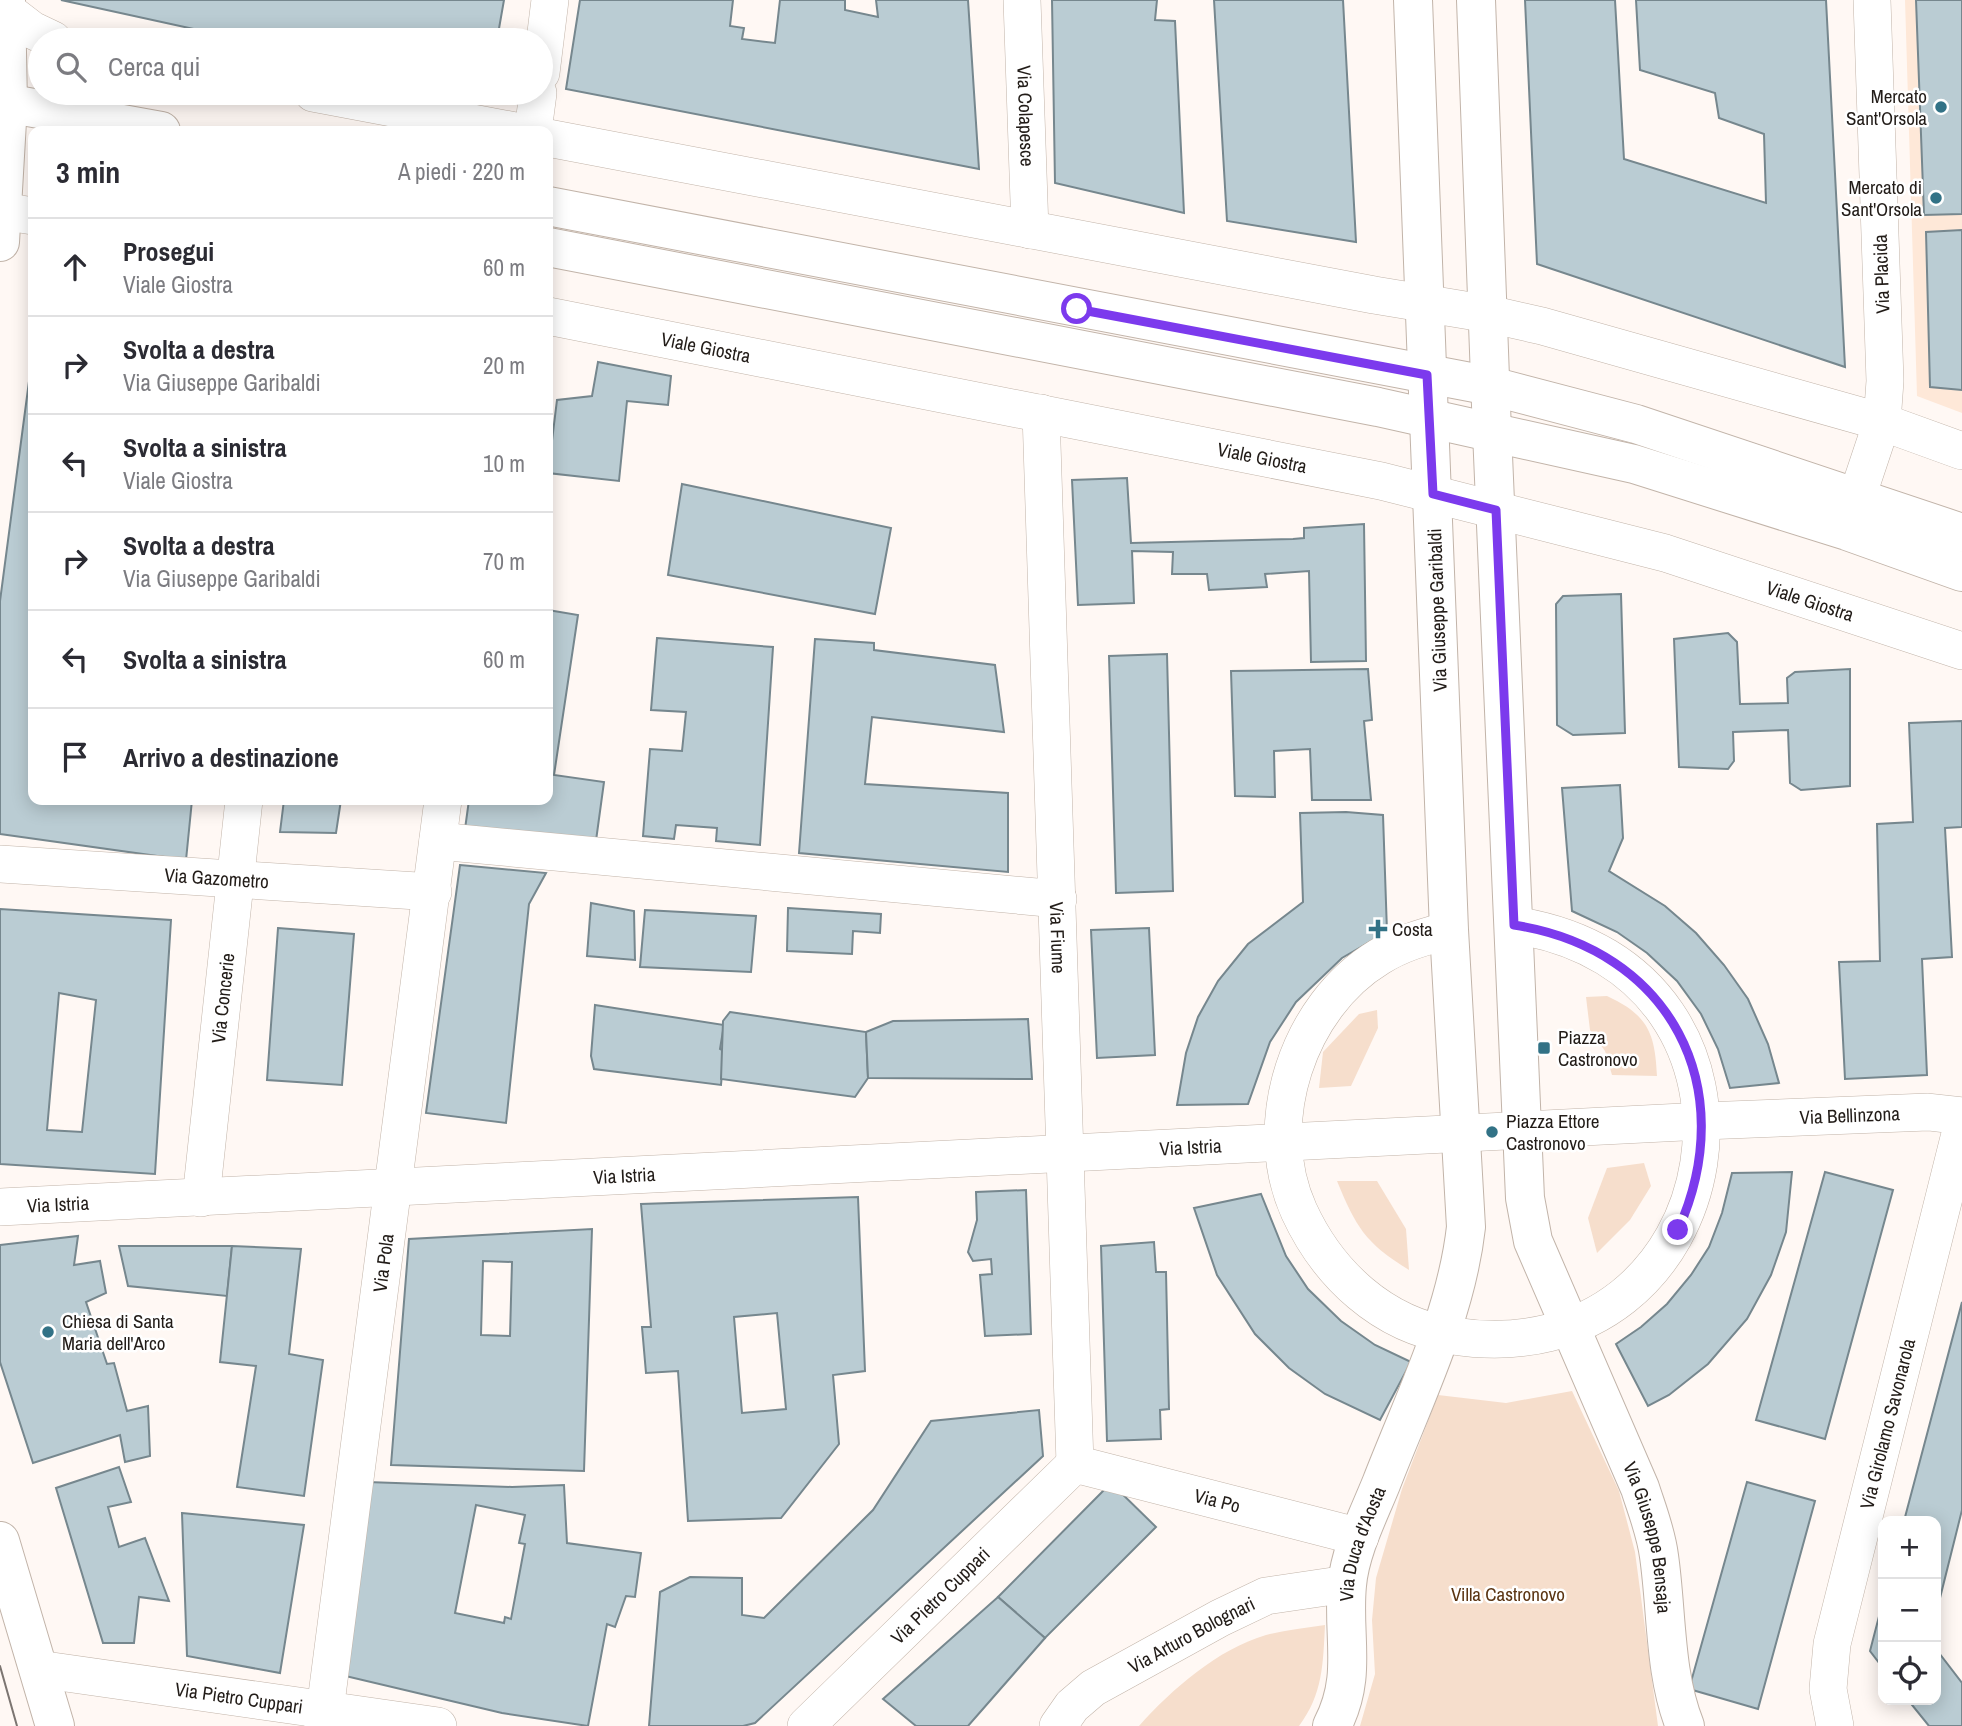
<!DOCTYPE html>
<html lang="it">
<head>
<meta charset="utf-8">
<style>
	body { margin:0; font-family:"Archivo Narrow",sans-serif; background:#f2f2f3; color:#2b2b33 }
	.controls { position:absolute; right:21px; bottom:21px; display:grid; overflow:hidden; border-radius:14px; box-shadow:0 4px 18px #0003 }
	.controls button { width:63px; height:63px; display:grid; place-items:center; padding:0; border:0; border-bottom:2px solid #e1e1e2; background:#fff; color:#2b2b33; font:35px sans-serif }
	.stop { position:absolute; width:21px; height:21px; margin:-16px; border:5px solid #7c3aed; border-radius:50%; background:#fff }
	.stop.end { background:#7c3aed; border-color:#fff; box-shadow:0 2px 7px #0008 }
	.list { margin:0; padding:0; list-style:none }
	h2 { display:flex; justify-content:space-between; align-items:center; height:91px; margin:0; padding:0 28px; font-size:30px }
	h2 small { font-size:23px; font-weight:400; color:#7c7c81 }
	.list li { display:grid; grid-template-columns:46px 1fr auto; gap:21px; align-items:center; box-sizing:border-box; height:98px; padding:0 28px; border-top:2px solid #e1e1e2 }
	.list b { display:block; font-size:26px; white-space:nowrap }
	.list p { margin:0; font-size:23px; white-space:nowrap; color:#7c7c81 }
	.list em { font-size:23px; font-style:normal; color:#7c7c81 }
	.icon { flex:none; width:38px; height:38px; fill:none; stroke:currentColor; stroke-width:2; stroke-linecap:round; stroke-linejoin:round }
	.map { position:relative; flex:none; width:1962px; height:1726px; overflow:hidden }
	.search { position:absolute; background:#fff; box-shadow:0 4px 18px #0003; left:28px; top:28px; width:525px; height:77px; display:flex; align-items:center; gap:18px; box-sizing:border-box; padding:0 24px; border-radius:38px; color:#7c7c81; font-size:26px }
	.panel { position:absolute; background:#fff; box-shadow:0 4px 18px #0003; left:28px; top:126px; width:525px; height:679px; border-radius:14px }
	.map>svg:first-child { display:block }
</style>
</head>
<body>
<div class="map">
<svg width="1962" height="1726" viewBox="0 0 1962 1726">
	<rect width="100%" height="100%" fill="#fff8f4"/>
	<!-- built -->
	<polygon fill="#fee8d8" points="1905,0 1962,0 1962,413 1917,396"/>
	<!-- green -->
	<g fill="#f6decc">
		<path d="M1607 996C1648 1015 1655 1033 1657 1076L1612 1075 1605 1051 1590 1030 1586 997Z"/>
		<polygon points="1377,1010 1378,1028 1351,1086 1319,1088 1323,1052 1359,1014"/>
		<polygon points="1644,1163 1651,1186 1630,1220 1597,1253 1588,1218 1607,1168"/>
		<path d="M1337 1181H1377L1406 1229 1409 1270C1365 1243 1356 1227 1337 1181Z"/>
		<polygon points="1572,1391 1619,1491 1635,1552 1658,1726 1360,1726 1375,1674 1372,1620 1376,1578 1402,1489 1438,1395 1506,1403"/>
		<path d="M1325 1625C1323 1664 1323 1694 1299 1726H1139C1172 1689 1218 1649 1266 1635 1285 1630 1305 1628 1325 1625Z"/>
	</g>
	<!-- building -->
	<g fill="#baccd3" stroke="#76878e" stroke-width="2" fill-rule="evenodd">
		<polygon points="61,0 504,0 497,40 244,40"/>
		<polygon points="580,0 733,0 730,26 744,28 742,39 775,43 780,0 845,0 845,10 878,17 876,0 968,0 979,169 566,89"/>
		<polygon points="1052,0 1157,0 1155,20 1175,21 1184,213 1055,183"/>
		<polygon points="1214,0 1343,0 1356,242 1227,221"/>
		<polygon points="1525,0 1615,0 1624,159 1766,203 1764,134 1719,118 1715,93 1640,70 1636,0 1826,0 1845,367 1537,264"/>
		<polygon points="1916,0 1962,0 1962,214 1924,215"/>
		<polygon points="1962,230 1962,390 1930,387 1926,232"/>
		<polygon points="33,351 33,800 192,800 186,860 0,834 0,601"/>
		<polygon points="598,362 671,376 668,405 627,401 619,481 548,473 557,400 592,396"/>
		<polygon points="1127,478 1131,543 1293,539 1304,538 1304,528 1364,524 1366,661 1311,662 1309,571 1265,574 1267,587 1209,590 1207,574 1172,574 1173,552 1132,551 1134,603 1078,605 1072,480"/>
		<polygon points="682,484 891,528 875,614 668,575"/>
		<polygon points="1621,594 1625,733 1573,735 1557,725 1556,604 1563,596"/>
		<polygon points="548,610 578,615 554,775 604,782 595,848 465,829 469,800 548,800"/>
		<polygon points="1728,633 1737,642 1740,704 1788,703 1787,678 1795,672 1850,669 1850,786 1801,790 1790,783 1788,730 1733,732 1734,761 1728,769 1679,767 1674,639"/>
		<polygon points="657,638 773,647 760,845 716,841 717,828 676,825 674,839 643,836 650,749 682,751 686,712 651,710"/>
		<polygon points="815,639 874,643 874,650 995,665 1004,732 872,717 865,784 1008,793 1008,872 799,853"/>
		<polygon points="1167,654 1173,891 1116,893 1109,656"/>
		<polygon points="1368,669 1372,720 1364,721 1371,800 1312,800 1310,749 1274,751 1275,797 1235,796 1231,671"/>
		<polygon points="1962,721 1962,827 1945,828 1952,957 1922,959 1927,1075 1845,1079 1839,962 1880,961 1877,824 1913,822 1909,723"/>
		<polygon points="1620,785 1623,838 1609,871 1665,906 1696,933 1724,965 1748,999 1768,1044 1779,1083 1730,1088 1718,1049 1701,1014 1677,981 1647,953 1617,932 1572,911 1562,788"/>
		<polygon points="284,800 341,800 336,833 280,832"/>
		<polygon points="1346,812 1383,815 1387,932 1342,958 1296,1002 1270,1042 1248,1104 1177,1105 1186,1053 1198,1017 1218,981 1248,944 1303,902 1300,813"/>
		<polygon points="460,865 546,873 529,904 506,1123 426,1113"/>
		<polygon points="591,903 634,911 635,960 587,956"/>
		<polygon points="788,908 881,914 880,933 853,931 852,954 787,951"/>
		<path d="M0 909 171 920 155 1174 0 1164ZM59 993 96 1000 82 1132 47 1130Z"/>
		<polygon points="645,910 756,916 751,972 640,967"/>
		<polygon points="278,928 354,934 342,1085 267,1080"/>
		<polygon points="1149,928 1155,1055 1097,1058 1091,930"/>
		<polygon points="595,1005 724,1025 720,1049 724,1051 721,1085 594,1069 591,1056"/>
		<polygon points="730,1012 866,1032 868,1078 855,1097 721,1079 723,1021"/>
		<polygon points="1028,1019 1032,1079 868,1078 866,1032 893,1021"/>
		<polygon points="1792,1172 1786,1232 1771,1275 1747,1319 1708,1364 1669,1395 1648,1406 1616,1344 1641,1327 1667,1304 1691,1275 1709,1247 1722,1213 1732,1173"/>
		<polygon points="1825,1172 1893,1190 1825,1439 1756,1420"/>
		<polygon points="1026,1190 1031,1334 985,1336 980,1275 992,1274 991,1259 973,1261 968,1252 977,1220 976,1192"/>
		<polygon points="1261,1194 1286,1256 1308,1289 1341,1321 1375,1345 1411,1362 1380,1420 1325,1394 1289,1368 1255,1334 1217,1275 1194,1208"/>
		<path d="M858 1197 865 1371 833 1375 839 1444 781 1518 688 1521 678 1371 646 1373 642 1327H651L641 1204ZM777 1313 786 1409 742 1413 734 1317Z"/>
		<path d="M592 1229 584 1471 391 1465 409 1239ZM483 1261 512 1262 510 1336 481 1335Z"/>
		<polygon points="78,1236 74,1265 100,1261 106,1293 86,1302 107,1364 114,1363 127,1411 148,1406 150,1456 125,1462 120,1435 33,1463 0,1362 0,1245"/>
		<polygon points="1154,1242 1156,1272 1166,1272 1169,1409 1160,1410 1161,1439 1107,1441 1101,1246"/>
		<polygon points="119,1246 232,1246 227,1296 128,1286"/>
		<polygon points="232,1246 301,1249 289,1354 323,1360 304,1496 237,1487 256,1366 220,1362"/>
		<polygon points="1962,1302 1962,1510 1936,1614 1936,1521 1904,1521"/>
		<polygon points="1039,1410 1043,1456 755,1723 743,1726 649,1726 660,1592 690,1577 742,1578 742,1615 764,1618 873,1510 931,1421"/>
		<polygon points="119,1467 131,1502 108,1507 119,1547 145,1538 169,1601 139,1597 134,1643 103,1643 56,1488"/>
		<path d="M367 1482 512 1487 564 1485 567 1543 641 1553 635 1597 626 1596 615 1627 607 1624 588 1726 502 1713 337 1674ZM476 1505 525 1515 519 1543 525 1544 511 1619 505 1617 504 1623 455 1613Z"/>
		<polygon points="1747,1482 1815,1501 1758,1709 1689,1689"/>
		<polygon points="1111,1483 1156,1527 1045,1638 998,1597"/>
		<polygon points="182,1513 304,1525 280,1673 187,1656"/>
		<polygon points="998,1597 1045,1638 968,1726 916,1726 883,1699"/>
		<polygon points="1883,1601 1883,1668 1870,1651"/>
		<polygon points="1936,1649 1962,1683 1962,1726 1929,1726 1908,1700 1936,1700"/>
	</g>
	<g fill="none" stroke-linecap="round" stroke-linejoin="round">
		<defs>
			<g id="minor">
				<path id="s1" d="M1022 0 1030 230"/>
				<polyline points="6,10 32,30 53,40"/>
				<polyline points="541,73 550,0"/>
				<polyline points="313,93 515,131"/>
				<polyline points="533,131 538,93"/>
				<polyline points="548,138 1374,295 1489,314 1542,326 1882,422 1962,451"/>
				<polyline points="2,211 33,216"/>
				<path id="s2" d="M548 316 1381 481 1665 553 1962 651"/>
				<path id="s3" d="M1041 413 1075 1464"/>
				<polyline points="1857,497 1882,422 1885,381 1872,0"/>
				<polyline points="438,841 1058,899"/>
				<path id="s4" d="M0 864 433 892"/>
				<path d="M1449 930C1424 937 1401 943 1379 957 1298 1006 1259 1123 1299 1211 1328 1274 1382 1325 1453 1336 1737 1380 1804 969 1514 925"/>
				<path id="s5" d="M201 1198 244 800"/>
				<path id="s6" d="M0 1207 1703 1121 1928 1112 1962 1116"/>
				<path id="s7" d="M1075 1464 1360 1537"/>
				<path id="s8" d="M38 1669 438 1726"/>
				<path id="s9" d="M323 1726 443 800"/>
				<path id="s10" d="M806 1726 1075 1464"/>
				<path id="s11" d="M1058 1726 1072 1706 1093 1688 1220 1618 1266 1596 1347 1584"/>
				<path id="s12" d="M1835 1726 1828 1689 1832 1644 1962 1126"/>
			</g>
			<g id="tertiary">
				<path id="s13" d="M1492 432 1525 1198 1533 1241 1640 1488C1647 1510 1656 1532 1659 1556 1667 1611 1664 1674 1685 1726"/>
				<path id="s14" d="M1332 1726C1358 1676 1342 1637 1347 1585 1350 1551 1368 1516 1381 1484 1413 1401 1456 1316 1466 1227L1449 930 1429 419"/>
			</g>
			<g id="secondary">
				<polyline points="1413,0 1429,419"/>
				<polyline points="1476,0 1492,432"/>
			</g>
			<g id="primary">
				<polyline points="0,102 161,131"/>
				<polyline points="548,206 1491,386 1636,424 1962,533"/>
				<polyline points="0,242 8,104 6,0"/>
				<polyline points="548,247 1378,407 1634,464 1847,531 1962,572"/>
				<polyline points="0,1541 55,1726"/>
			</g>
		</defs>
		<!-- minor casing -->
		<use href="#minor" stroke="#c2b4a9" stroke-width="38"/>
		<!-- tertiary casing -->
		<use href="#tertiary" stroke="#c2b4a9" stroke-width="40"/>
		<!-- secondary casing -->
		<use href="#secondary" stroke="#c2b4a9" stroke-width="40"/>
		<!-- primary casing -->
		<use href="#primary" stroke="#c2b4a9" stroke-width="40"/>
		<!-- minor -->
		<use href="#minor" stroke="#fff" stroke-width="37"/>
		<!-- tertiary -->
		<use href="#tertiary" stroke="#fff" stroke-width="38"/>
		<!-- secondary -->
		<use href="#secondary" stroke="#fff" stroke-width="38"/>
		<!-- primary -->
		<use href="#primary" stroke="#fff" stroke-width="38"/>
		<!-- tram -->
		<polyline stroke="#7c7571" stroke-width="2" points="0,1666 17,1726"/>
	</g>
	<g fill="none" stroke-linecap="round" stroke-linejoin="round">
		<!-- route -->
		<path stroke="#7c3aed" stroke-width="9" d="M1077 309 1427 375 1433 494 1496 510 1514 925C1670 949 1742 1087 1678 1230"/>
	</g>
	<!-- markers -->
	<g fill="#327286" stroke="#fff" stroke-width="2.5">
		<circle cx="1941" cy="107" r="7"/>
		<circle cx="1936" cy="198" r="7"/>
		<path d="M1374.5 918.5h7v7h7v7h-7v7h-7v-7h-7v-7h7z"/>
		<rect x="1537" y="1041" width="14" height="14" rx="3.5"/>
		<circle cx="1492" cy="1132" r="7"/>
		<circle cx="48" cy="1332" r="7"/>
	</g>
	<g text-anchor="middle" stroke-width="5" stroke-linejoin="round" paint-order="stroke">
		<!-- poi labels -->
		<g font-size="19" fill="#221c18" stroke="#fff" text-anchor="start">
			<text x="1927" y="103" text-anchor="end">Mercato<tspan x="1927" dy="22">Sant'Orsola</tspan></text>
			<text x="1922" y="194" text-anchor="end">Mercato di<tspan x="1922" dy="22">Sant'Orsola</tspan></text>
			<text x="1392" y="936">Costa</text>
			<text x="1558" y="1044">Piazza<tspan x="1558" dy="22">Castronovo</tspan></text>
			<text x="1506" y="1128">Piazza Ettore<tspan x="1506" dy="22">Castronovo</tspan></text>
			<text x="62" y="1328">Chiesa di Santa<tspan x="62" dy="22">Maria dell'Arco</tspan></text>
		</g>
		<!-- street labels -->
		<g font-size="19" fill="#221c18" stroke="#fff">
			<text dy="7" stroke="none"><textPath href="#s1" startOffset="116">Via Colapesce</textPath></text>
			<text transform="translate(1881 274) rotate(-92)" y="7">Via Placida</text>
			<text dy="7" stroke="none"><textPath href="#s2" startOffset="161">Viale Giostra</textPath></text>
			<text dy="7" stroke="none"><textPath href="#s2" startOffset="728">Viale Giostra</textPath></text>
			<text dy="7" stroke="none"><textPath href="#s2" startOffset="1295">Viale Giostra</textPath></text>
			<text transform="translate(1437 610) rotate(-92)" y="7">Via Giuseppe Garibaldi</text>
			<text dy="7" stroke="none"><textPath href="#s4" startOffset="217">Via Gazometro</textPath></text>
			<text dy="7" stroke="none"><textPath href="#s3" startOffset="525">Via Fiume</textPath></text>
			<text dy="7" stroke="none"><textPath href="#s5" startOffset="201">Via Concerie</textPath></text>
			<text dy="7" stroke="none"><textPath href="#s6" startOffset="1852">Via Bellinzona</textPath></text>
			<text dy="7" stroke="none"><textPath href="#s6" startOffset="1192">Via Istria</textPath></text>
			<text dy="7" stroke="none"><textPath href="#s6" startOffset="625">Via Istria</textPath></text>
			<text dy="7" stroke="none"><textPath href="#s6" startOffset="58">Via Istria</textPath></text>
			<text dy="7" stroke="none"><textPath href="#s9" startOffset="467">Via Pola</textPath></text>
			<text dy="7" stroke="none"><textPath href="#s12" startOffset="310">Via Girolamo Savonarola</textPath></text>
			<text dy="7" stroke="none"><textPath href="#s7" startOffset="147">Via Po</textPath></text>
			<text dy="7" stroke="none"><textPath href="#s13" startOffset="1130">Via Giuseppe Bensaja</textPath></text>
			<text dy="7" stroke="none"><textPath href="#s14" startOffset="187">Via Duca d'Aosta</textPath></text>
			<text dy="7" stroke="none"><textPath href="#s10" startOffset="187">Via Pietro Cuppari</textPath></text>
			<text dy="7" stroke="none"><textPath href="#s11" startOffset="164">Via Arturo Bolognari</textPath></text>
			<text dy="7" stroke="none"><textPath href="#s8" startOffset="203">Via Pietro Cuppari</textPath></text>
		</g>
		<!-- park labels -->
		<g font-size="19" fill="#5b3513" stroke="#fff">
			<text x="1508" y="1601">Villa Castronovo</text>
		</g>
	</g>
</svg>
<div class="controls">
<button>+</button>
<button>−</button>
<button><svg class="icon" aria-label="locate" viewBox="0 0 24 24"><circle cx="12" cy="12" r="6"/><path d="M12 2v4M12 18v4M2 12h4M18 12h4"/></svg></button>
</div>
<div class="stop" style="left:1077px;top:309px"></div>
<div class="stop end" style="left:1678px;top:1230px"></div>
<div class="search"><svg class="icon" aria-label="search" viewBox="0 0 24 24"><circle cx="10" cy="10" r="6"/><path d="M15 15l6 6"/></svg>Cerca qui</div>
<section class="panel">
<h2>3 min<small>A piedi · 220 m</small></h2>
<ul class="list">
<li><svg class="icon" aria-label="ahead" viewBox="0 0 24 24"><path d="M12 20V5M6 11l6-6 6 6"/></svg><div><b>Prosegui</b><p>Viale Giostra</p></div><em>60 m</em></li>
<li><svg class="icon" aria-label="right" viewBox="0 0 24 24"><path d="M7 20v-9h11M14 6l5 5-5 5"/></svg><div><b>Svolta a destra</b><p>Via Giuseppe Garibaldi</p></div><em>20 m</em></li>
<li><svg class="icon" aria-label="left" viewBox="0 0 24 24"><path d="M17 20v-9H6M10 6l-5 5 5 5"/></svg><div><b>Svolta a sinistra</b><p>Viale Giostra</p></div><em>10 m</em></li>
<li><svg class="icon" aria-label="right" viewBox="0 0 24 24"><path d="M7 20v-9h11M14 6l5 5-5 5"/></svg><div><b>Svolta a destra</b><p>Via Giuseppe Garibaldi</p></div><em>70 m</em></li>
<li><svg class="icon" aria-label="left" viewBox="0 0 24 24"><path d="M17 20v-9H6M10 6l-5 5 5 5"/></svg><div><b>Svolta a sinistra</b></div><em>60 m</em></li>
<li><svg class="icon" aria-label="arrive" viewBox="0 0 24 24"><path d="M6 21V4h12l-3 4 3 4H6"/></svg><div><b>Arrivo a destinazione</b></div></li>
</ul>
</section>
</div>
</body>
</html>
